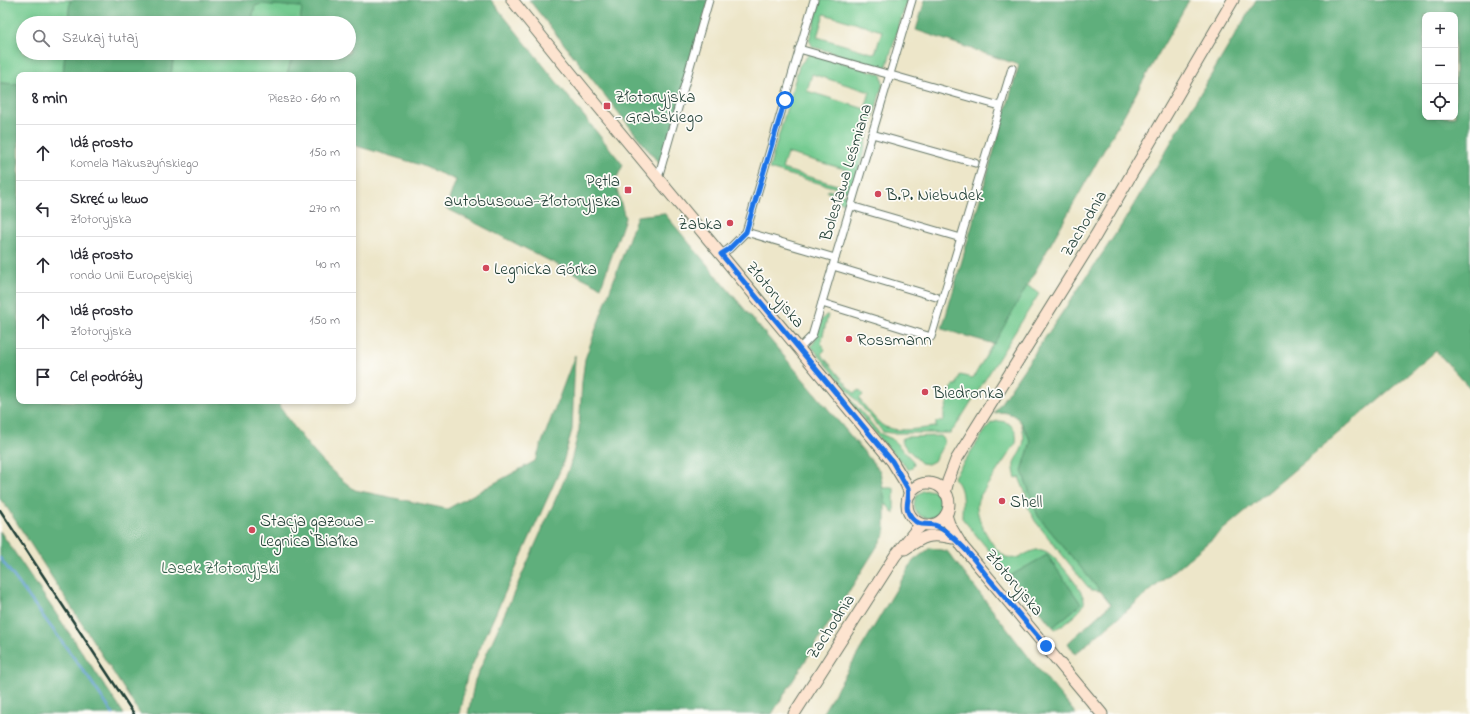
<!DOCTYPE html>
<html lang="pl">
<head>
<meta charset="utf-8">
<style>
	body { margin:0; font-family:"Indie Flower",sans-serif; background:#f2f2f3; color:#2b2b33 }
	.controls { position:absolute; right:12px; top:12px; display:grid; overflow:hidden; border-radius:8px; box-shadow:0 2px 6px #0003 }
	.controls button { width:36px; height:36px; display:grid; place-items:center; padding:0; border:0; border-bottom:1px solid #e1e1e2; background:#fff; color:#2b2b33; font:20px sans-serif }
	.stop { position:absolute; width:12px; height:12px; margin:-9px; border:3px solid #1a73e8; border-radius:50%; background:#fff }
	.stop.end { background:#1a73e8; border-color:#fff; box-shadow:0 1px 4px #0008 }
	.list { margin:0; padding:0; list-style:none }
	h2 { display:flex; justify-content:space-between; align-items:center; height:52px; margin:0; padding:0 16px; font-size:17px }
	h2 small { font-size:13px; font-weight:400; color:#7c7c81 }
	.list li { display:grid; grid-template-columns:26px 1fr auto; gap:12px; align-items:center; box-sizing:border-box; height:56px; padding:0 16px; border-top:1px solid #e1e1e2 }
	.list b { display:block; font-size:15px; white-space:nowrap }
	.list p { margin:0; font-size:13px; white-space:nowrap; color:#7c7c81 }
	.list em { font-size:13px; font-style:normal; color:#7c7c81 }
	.icon { flex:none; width:22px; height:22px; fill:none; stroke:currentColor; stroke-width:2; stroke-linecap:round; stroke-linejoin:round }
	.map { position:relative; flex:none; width:1470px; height:714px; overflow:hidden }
	.search { position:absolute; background:#fff; box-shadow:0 2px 6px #0003; left:16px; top:16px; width:340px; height:44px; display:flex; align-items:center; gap:10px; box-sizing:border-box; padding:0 14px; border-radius:22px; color:#7c7c81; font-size:15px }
	.panel { position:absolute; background:#fff; box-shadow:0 2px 6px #0003; left:16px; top:72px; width:340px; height:332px; border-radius:8px }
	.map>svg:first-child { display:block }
</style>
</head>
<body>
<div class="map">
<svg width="1470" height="714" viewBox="0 0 1470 714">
	<rect width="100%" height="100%" fill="#fdfcf7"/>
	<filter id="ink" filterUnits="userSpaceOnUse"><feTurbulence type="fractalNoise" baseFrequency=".025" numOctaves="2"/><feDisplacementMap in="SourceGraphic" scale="8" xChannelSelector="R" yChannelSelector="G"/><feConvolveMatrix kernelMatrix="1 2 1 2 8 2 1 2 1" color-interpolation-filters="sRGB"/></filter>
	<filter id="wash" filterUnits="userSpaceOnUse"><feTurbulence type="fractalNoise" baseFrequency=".012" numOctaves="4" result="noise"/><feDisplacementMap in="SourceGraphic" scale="16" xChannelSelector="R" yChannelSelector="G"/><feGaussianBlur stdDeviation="0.9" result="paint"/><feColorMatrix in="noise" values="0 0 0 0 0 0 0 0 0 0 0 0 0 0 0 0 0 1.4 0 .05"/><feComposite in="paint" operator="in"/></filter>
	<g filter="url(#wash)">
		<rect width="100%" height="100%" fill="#ede6c9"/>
		<!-- green -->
		<g fill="#74cb91" stroke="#4a8462" fill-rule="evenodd">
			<polygon points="0,0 70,0 68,23 23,23 23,53 65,53 63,75 19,75 19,84 0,83"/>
			<path d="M821 0H907L886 68 813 47 809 40ZM824 14 882 31 875 54 817 37Z"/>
			<polygon points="260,4 302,7 300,23 251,23 255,6"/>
			<polygon points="174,53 209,53 238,57 243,53 293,53 287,75 171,75"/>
			<path d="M810 53 881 74 883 83 850 200 844 203 839 201 840 196 827 192 828 190 846 195 847 191 769 169 799 66ZM812 74 870 92 865 109 807 91ZM787 153 848 170 844 187 782 169Z"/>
			<path d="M1027 285 1039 294 1037 297 956 426 950 433H891L883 432 811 346C821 335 815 324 826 315H828L821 343 825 350 821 354 854 393 859 390 863 395 859 399C866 407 873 418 882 425 895 434 921 428 936 427V422L944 421V413L953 385H957L960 375 973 378Z"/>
			<polygon points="809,350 879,433 892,439 913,461 914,465 909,470 883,443 810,354"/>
			<path d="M998 421C1011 421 1018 430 1016 443L980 496C979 499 977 502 977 505 976 519 994 554 1009 558 1022 561 1033 544 1047 552 1056 557 1087 594 1084 603 1083 611 1062 626 1055 629L1053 627 1081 604 1047 555 1010 576 962 518C962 504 965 489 954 478L955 475 985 431 991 423Z"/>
			<path d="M1021 422 1031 442 1022 471 1038 516 1100 591 1092 590 1088 587 1035 521 1027 505 1030 504 1019 477 1016 478C1010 457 1018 461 1023 445 1025 437 1023 430 1021 422Z"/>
			<polygon points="941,436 944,439 944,444 934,461 928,464 921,463 902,443 902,439 905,437"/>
			<polygon points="874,488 894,488 894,514"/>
			<circle cx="928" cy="504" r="14"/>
		</g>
		<!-- forest -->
		<g fill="#5faf7b" stroke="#3f7658" fill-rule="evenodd">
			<polygon points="70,0 491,0 623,165 616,179 616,186 625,218 601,287 446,208 456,180 418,164 353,145 353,75 287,75 293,53 349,53 349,23 300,23 302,7 260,4 255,6 251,23 68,23"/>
			<polygon points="529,0 709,0 661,166"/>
			<polygon points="925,0 1189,0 994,344 942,329 1019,65 916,30"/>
			<path d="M1256 0H1470V388L1436 351 1075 654 1068 643 1111 604 1038 516 1022 471 1031 442C1023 424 1017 409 994 413L1121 226ZM1425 15H1455V117H1425Z"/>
			<polygon points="65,53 174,53 171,75 63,75"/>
			<path d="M0 83 19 84V401H277C297 434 323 467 355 490L447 509 535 461 575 355 572 430 562 466 467 677 459 714H140L8 509 0 499Z"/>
			<polygon points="664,213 880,471 885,501 885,534 772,714 468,714 475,680 569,469 579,430 582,382 585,359 637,216"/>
			<polygon points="0,531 124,714 0,714"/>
			<polygon points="930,548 947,551 1031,660 1076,714 822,714 913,561"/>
			<polygon points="1047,555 1081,604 1053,627 1010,576"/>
		</g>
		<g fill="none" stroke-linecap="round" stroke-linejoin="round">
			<!-- stream -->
			<polyline stroke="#629ed3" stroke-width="2.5" points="0,558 88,677 113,714"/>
		</g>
	</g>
	<g filter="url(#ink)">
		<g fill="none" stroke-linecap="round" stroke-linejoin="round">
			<defs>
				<g id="street">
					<polyline points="799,49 1000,106"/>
					<polyline points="872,134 975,163"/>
					<polyline points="658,178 709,0"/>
					<polyline points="851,206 961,238"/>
					<polyline points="746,232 835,258"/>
					<polyline points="721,254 729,249 746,232 814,0"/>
					<polyline points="833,266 936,297"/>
					<polyline points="822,303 931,337 1012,68"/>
					<polyline points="799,349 812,336 912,0"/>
				</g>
				<g id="secondary">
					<polyline points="512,0 583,88 892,461 906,484 910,494"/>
					<circle cx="928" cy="504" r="21"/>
					<polyline points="945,493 948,481 956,460 1096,235 1233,0"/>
					<polyline points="946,515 949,524 962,546 1102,714"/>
					<path d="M905 549C924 536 930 533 952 538"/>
					<polyline points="794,714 895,556 915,531 922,525"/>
				</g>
			</defs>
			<!-- street casing -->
			<use href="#street" stroke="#677868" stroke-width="9"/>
			<!-- secondary casing -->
			<use href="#secondary" stroke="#677868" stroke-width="13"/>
			<!-- street -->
			<use href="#street" stroke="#fff" stroke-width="7"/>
			<!-- secondary -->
			<use href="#secondary" stroke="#fde4d0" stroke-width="11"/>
			<!-- rail -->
			<polyline stroke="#1f3d34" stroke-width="2.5" points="0,510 134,714"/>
		</g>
	</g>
	<g fill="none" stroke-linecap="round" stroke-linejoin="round" filter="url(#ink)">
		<!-- route -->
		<path stroke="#1a73e8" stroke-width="5" d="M785 100 746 232 729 249 721 254 892 461 908 489C911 499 902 507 912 518 920 527 924 523 934 525 941 526 957 541 963 547 973 557 981 569 990 580 1009 602 1027 624 1046 646"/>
	</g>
	<!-- markers -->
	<g fill="#d1495b" stroke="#fdfcf7" stroke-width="1.5">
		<rect x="603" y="102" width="8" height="8" rx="2"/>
		<rect x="624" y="186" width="8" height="8" rx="2"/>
		<circle cx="878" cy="194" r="4"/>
		<circle cx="730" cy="223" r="4"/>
		<circle cx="486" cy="268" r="4"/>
		<circle cx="849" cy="339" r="4"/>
		<circle cx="925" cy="392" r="4"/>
		<circle cx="1002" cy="501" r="4"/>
		<circle cx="252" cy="530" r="4"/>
	</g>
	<g text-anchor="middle" stroke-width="3.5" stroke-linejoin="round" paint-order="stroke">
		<!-- poi labels -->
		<g font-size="17" fill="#1f3d34" stroke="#fdfcf7" text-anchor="start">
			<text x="615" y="102">Złotoryjska<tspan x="615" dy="20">- Grabskiego</tspan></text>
			<text x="620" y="186" text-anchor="end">Pętla<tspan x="620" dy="20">autobusowa-Złotoryjska</tspan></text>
			<text x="886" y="200">B.P. Niebudek</text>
			<text x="722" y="229" text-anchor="end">Żabka</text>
			<text x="494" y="274">Legnicka Górka</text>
			<text x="857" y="345">Rossmann</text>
			<text x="933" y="398">Biedronka</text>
			<text x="1010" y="507">Shell</text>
			<text x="260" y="526">Stacja gazowa -<tspan x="260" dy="20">Legnica Białka</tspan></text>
		</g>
		<!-- street labels -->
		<g font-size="17" fill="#1f3d34" stroke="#fdfcf7">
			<text transform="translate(845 172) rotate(-73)" y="6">Bolesława Leśmiana</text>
			<text transform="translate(1083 223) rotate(-59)" y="6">Zachodnia</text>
			<text transform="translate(776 294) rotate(50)" y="6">Złotoryjska</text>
			<text transform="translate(1015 582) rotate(50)" y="6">Złotoryjska</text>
			<text transform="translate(830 626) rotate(-57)" y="6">Zachodnia</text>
		</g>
		<!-- park labels -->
		<g font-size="17" fill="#34604b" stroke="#fdfcf7">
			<text x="220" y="573">Lasek Złotoryjski</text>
		</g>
	</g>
</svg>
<div class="controls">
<button>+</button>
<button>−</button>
<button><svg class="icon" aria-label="locate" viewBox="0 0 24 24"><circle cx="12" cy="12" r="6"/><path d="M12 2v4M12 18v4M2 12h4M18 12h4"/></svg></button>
</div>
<div class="stop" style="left:785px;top:100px"></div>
<div class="stop end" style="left:1046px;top:646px"></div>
<div class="search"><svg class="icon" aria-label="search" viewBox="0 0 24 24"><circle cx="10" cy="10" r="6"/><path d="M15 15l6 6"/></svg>Szukaj tutaj</div>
<section class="panel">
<h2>8 min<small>Pieszo · 610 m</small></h2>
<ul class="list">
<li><svg class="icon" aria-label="ahead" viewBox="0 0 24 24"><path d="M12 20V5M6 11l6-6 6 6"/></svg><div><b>Idź prosto</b><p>Kornela Makuszyńskiego</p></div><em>150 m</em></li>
<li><svg class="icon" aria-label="left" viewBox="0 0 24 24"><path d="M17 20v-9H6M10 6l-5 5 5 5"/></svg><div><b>Skręć w lewo</b><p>Złotoryjska</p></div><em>270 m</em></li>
<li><svg class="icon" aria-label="ahead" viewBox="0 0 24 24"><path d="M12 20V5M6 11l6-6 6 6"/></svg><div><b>Idź prosto</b><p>rondo Unii Europejskiej</p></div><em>40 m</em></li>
<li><svg class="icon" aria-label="ahead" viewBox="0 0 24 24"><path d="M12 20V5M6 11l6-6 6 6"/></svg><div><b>Idź prosto</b><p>Złotoryjska</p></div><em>150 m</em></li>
<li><svg class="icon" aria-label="arrive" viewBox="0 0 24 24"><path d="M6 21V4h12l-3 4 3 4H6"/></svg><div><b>Cel podróży</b></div></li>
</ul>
</section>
</div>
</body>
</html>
